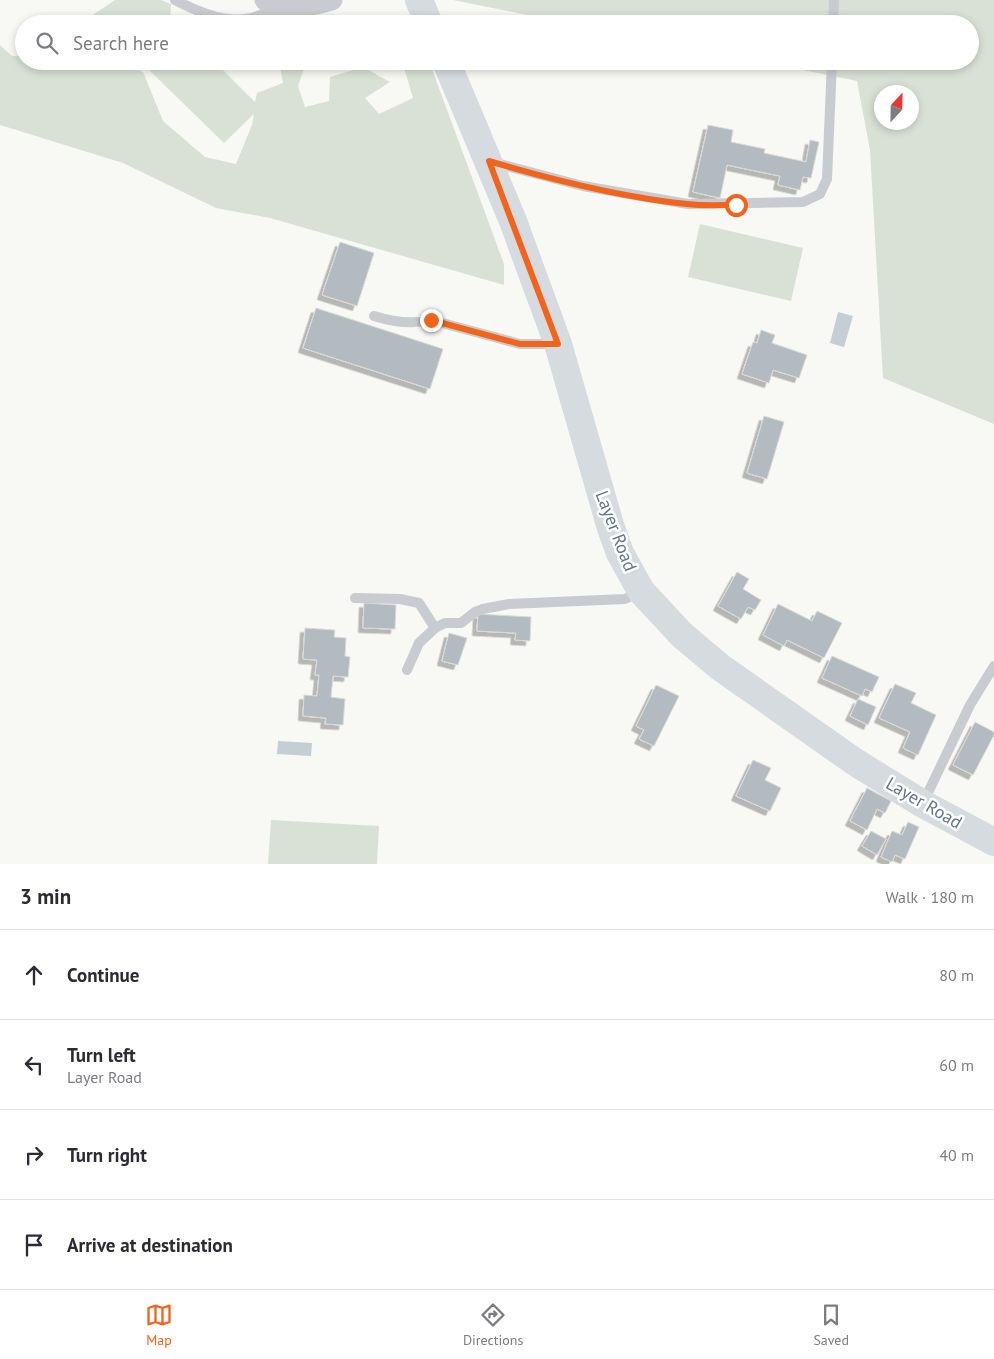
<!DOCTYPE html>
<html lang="en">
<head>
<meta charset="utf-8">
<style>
	body { margin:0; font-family:"PT Sans",sans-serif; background:#f2f2f3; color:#2b2b33 }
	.compass { position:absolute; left:874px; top:85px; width:45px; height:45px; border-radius:50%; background:#fff; box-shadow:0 2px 8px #0003; rotate:22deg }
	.stop { position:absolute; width:15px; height:15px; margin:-11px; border:4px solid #f2631b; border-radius:50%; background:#fff }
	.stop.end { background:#f2631b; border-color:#fff; box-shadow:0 1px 5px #0008 }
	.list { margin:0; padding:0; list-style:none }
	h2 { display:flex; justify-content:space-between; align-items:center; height:65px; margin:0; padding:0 20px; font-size:21px }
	h2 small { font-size:16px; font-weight:400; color:#7c7c81 }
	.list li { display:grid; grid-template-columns:32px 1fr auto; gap:15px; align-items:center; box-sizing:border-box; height:90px; padding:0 20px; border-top:1px solid #e1e1e2 }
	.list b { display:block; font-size:19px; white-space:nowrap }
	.list p { margin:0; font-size:16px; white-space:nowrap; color:#7c7c81 }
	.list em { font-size:16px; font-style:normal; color:#7c7c81 }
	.icon { flex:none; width:28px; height:28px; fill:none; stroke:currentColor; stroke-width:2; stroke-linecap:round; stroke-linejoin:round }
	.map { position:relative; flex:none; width:994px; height:864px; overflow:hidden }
	.search { position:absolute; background:#fff; box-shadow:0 2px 8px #0003; left:15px; right:15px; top:15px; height:55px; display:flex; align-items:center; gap:12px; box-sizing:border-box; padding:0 18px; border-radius:28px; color:#7c7c81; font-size:19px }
	.sheet { height:425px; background:#fff }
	nav { display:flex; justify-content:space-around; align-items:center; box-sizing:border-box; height:70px; border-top:1px solid #e1e1e2; background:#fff; font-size:14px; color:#7c7c81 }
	nav a { display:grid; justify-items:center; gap:2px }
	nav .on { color:#f2631b }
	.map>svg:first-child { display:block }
</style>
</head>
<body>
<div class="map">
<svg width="994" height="864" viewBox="0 0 994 864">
	<defs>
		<filter id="shadow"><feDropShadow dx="-4.5" dy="4.5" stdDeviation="0" flood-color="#0004"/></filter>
	</defs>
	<rect width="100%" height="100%" fill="#f8f8f5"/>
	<!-- green -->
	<g fill="#d9e1d6" fill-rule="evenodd">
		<polygon points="115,0 161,0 171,4 170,24 83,24 85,20"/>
		<path d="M453 0H994V424L883 378 870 150 857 81 760 61H970V24H572ZM882 92H912V122H882Z"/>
		<polygon points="0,45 12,56 24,56 24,61 128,61 125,64 143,72 163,121 205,157 236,164 252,125 254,114 224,143 146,67 152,61 214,61 255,102 257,93 283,83 279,61 313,61 305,66 298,86 305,107 329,101 330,77 363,67 390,82 365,98 379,114 413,98 405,71 399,61 429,61 504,264 504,285 270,218 216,208 123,163 0,125"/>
		<polygon points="700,224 803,248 791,301 688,277"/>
		<polygon points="271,820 379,826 377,864 268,864"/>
	</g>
	<!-- water -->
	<g fill="#c4ced4">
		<polygon points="838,312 853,316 844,347 830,343"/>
		<polygon points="278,741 312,743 311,756 277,754"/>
	</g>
	<!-- building -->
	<g fill="#b3bac0" stroke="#dadad7" filter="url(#shadow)">
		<polygon points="708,125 733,130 731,142 765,149 764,153 806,162 810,140 819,142 811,178 803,177 800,190 778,185 780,176 727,165 720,198 693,192"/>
		<polygon points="340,242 374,253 357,306 322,295"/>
		<polygon points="316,308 443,349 430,389 303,348"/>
		<polygon points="761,330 775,335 772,343 807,355 799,378 773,370 769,383 742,374 753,342 757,343"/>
		<polygon points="764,416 784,422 767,479 747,473"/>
		<polygon points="737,572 749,579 743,589 761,600 755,610 748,607 741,619 718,606"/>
		<polygon points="364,603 396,605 395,629 363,628"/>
		<polygon points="778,604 812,621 817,611 842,623 824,658 787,640 784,646 763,635"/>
		<polygon points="478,614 531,617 530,641 515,640 516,633 477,631"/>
		<polygon points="305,628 335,630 334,637 346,638 345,656 350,657 348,677 333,676 331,697 345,699 343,725 325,724 326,718 303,716 304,695 317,696 319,675 315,675 317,660 303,659"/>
		<polygon points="449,633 467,638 458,665 442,661"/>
		<polygon points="832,656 879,677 872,692 865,689 862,696 822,678"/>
		<polygon points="895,684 916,693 911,703 936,715 918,755 903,748 910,732 879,718"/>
		<polygon points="656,685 679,696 654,746 639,739 644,730 636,726"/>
		<polygon points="858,699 876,707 868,725 850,716"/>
		<polygon points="975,722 994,732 994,735 973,775 953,765"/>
		<polygon points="753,760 771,768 765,780 781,788 770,811 736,796"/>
		<polygon points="867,788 891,801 885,813 877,809 867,830 850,821"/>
		<polygon points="908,822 919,827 905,859 895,855 892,862 881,857 892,831 902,835"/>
		<polygon points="871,831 886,839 877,855 862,846"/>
	</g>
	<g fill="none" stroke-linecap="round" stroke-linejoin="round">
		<!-- lane -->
		<g stroke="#c8cbcf" stroke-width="10">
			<path d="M175 0C206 16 243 31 274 7"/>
			<polyline points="833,24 834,0"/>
			<polyline points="492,162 583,186 688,204 803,202 820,194 827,179 832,61"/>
			<path d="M374 316C393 322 411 325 431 320L520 344H557"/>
			<polyline points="355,598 400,599 419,603 435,628"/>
			<polyline points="407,670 419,643 435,628 445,623 461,623 475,612 483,609 509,604 625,599 640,592"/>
			<polyline points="923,803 970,705 994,666"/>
		</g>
		<!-- street -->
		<path stroke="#c8cbcf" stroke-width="21" d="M265 0C284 14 311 6 332 0"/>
		<!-- secondary -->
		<g stroke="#d6dbe0" stroke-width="28">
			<polyline points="419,0 429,24"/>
			<polyline points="446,61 513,221 558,344 610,525 620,553 641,591 682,635 720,667 855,762 923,804 994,842"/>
		</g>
	</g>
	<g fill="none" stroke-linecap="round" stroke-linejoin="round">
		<!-- route -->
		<path stroke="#f2631b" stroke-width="6" d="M431 320 520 344H558L489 161C553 180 620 197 687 204 703 206 720 205 736 205"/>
	</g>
	<g text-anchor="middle" stroke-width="5" stroke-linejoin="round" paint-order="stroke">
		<!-- street labels -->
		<g font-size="18" fill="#647589" stroke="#fff">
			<text transform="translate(616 531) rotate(69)" y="6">Layer Road</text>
			<text transform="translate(924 803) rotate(30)" y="6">Layer Road</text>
		</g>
	</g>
</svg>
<svg class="compass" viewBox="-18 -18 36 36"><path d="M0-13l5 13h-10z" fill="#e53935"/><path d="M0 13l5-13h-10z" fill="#7c7c81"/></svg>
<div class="stop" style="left:736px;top:205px"></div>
<div class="stop end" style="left:431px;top:320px"></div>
<div class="search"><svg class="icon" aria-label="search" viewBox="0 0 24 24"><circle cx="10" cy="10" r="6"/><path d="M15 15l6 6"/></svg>Search here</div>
</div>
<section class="sheet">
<h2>3 min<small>Walk · 180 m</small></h2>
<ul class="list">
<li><svg class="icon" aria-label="ahead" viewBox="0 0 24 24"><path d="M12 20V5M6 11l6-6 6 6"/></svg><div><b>Continue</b></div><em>80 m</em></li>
<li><svg class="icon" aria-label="left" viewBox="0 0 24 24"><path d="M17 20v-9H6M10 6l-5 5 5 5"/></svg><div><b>Turn left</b><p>Layer Road</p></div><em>60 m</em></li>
<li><svg class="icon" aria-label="right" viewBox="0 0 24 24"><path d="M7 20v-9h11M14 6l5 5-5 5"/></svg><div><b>Turn right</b></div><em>40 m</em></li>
<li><svg class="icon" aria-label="arrive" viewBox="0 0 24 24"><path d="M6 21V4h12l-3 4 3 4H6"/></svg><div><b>Arrive at destination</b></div></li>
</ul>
</section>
<nav>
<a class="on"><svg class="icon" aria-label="map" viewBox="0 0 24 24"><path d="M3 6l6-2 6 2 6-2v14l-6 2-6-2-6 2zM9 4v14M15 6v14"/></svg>Map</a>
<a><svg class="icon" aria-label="directions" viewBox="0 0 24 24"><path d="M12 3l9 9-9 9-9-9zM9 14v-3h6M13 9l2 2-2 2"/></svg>Directions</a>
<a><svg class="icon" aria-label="saved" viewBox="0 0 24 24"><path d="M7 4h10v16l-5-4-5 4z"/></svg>Saved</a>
</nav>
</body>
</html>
